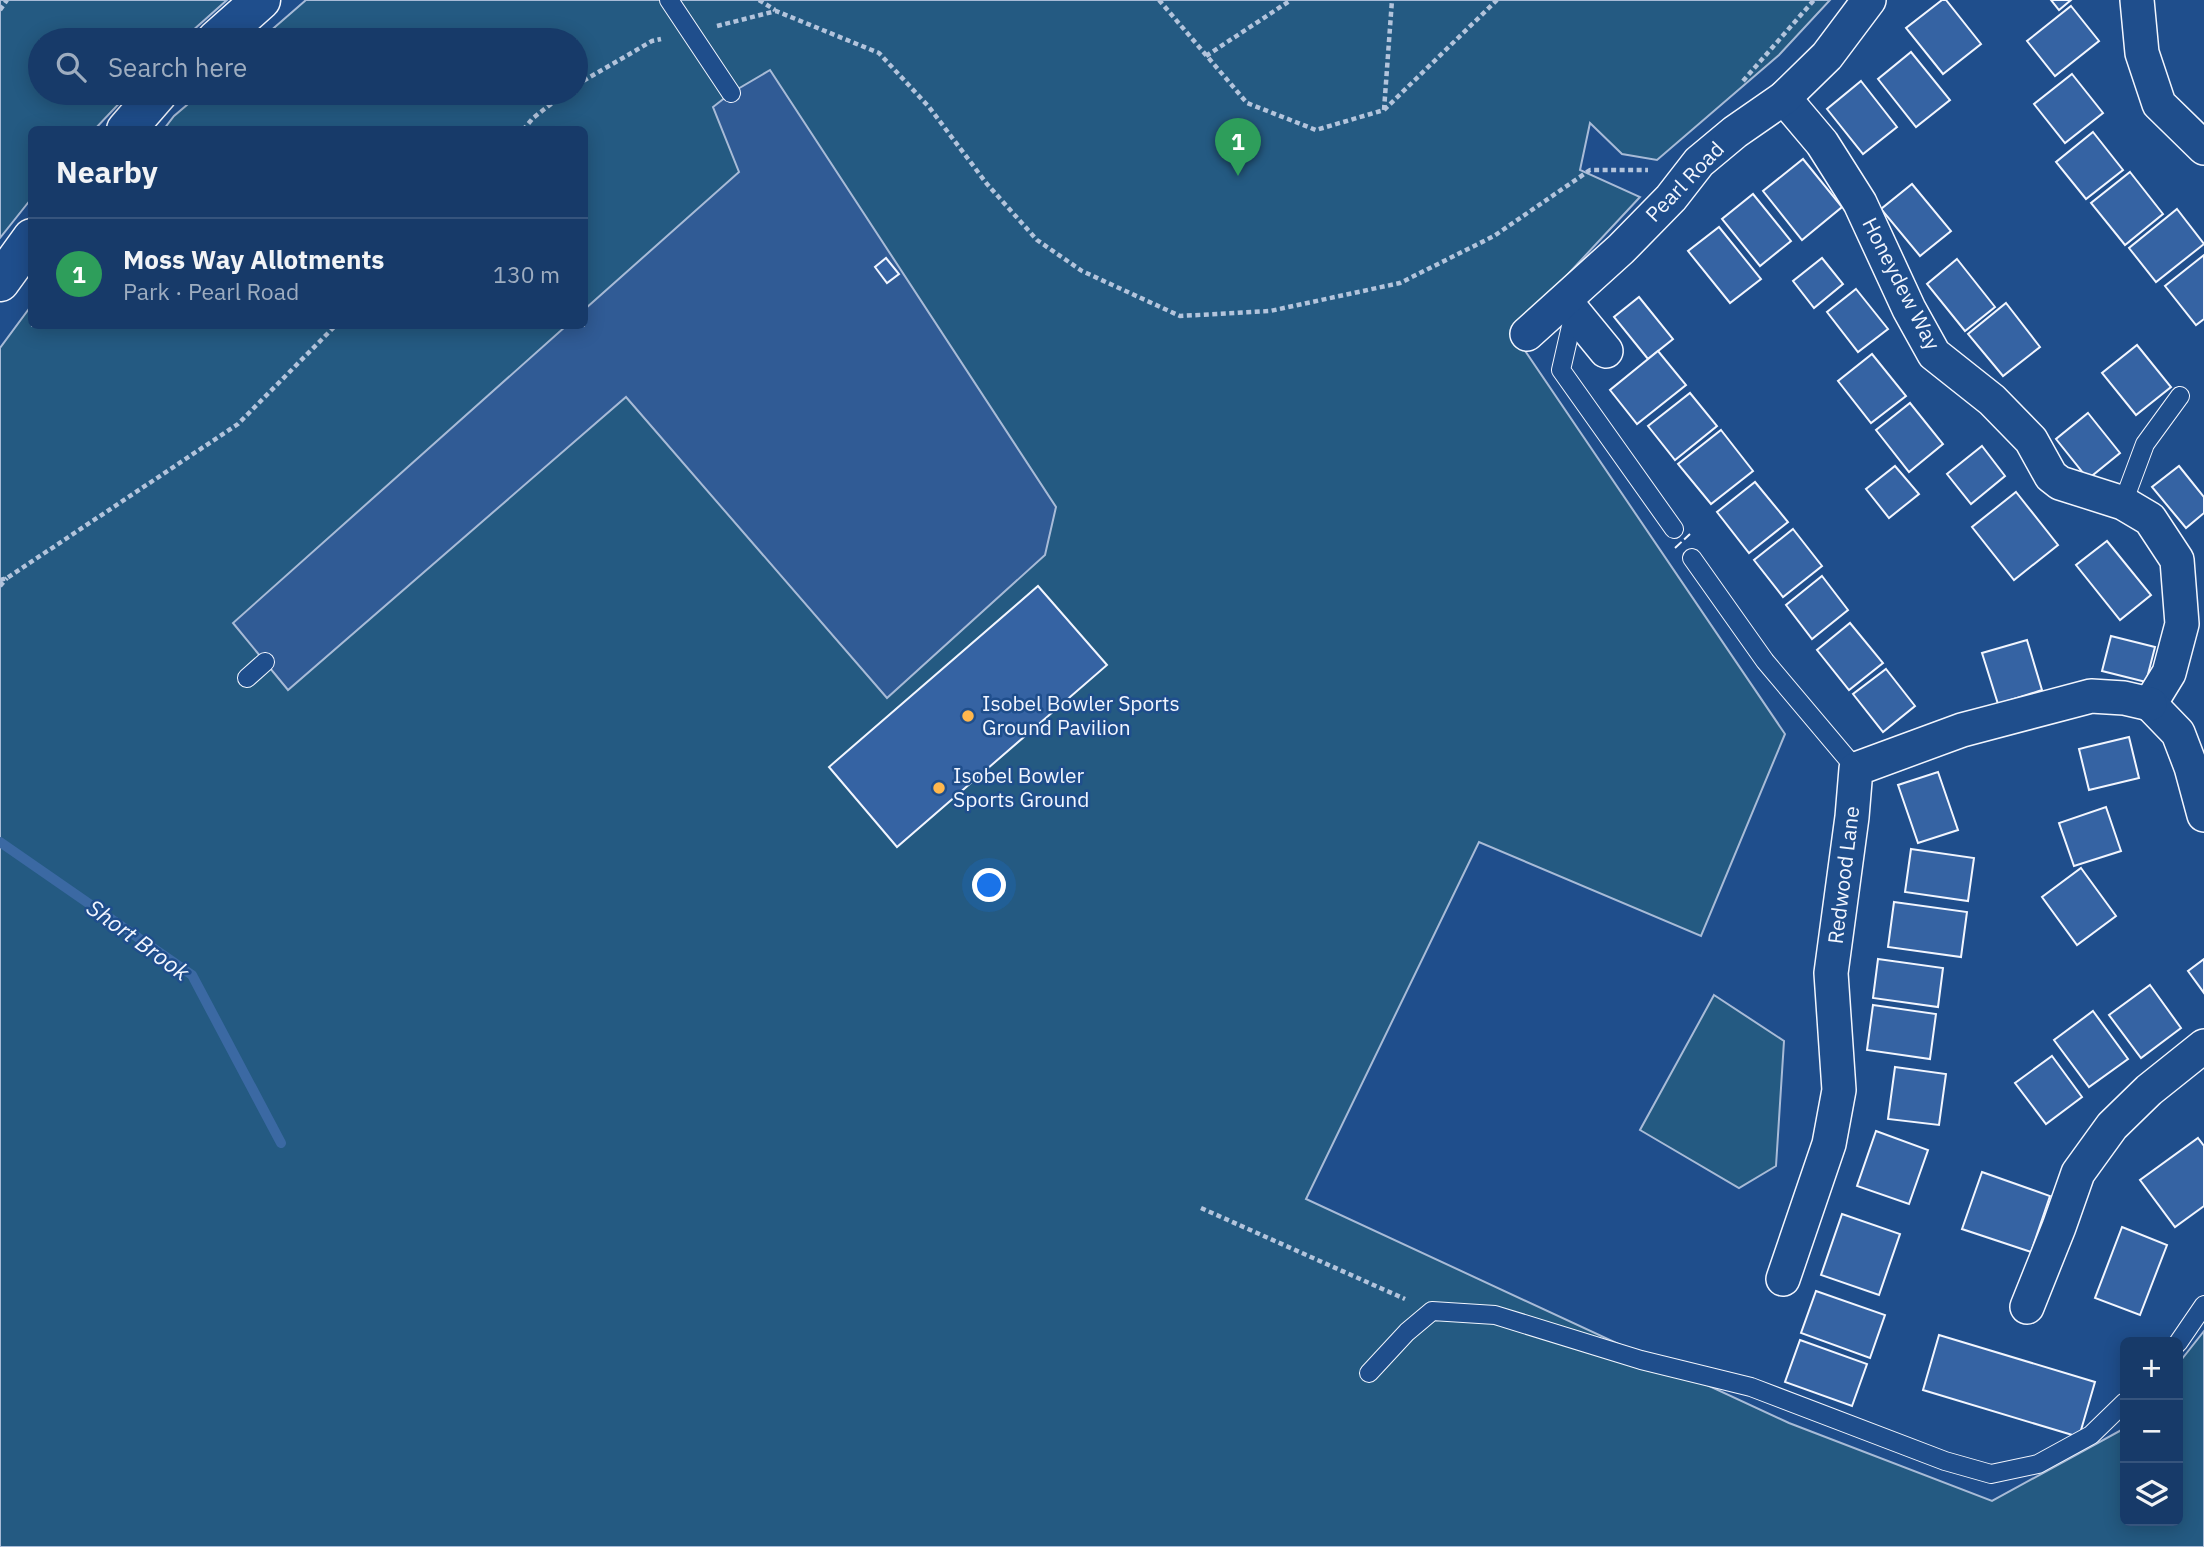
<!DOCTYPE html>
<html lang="en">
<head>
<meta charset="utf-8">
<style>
	body { margin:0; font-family:"IBM Plex Sans",sans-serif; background:#244571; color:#f1f3f6 }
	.controls { position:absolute; right:21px; bottom:21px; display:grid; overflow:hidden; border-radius:10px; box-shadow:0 4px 18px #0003 }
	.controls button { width:63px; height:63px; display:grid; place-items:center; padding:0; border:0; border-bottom:2px solid #36547d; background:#173a69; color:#f1f3f6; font:35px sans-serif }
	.you { position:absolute; left:990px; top:886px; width:24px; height:24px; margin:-18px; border:5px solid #fff; border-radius:50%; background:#1a73e8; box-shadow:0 0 0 10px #1a73e833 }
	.badge { display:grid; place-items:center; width:46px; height:46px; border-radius:50%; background:#ffb74d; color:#fff; font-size:23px; font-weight:700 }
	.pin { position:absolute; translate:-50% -58px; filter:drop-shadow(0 2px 4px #0008) }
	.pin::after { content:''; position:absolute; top:37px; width:24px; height:21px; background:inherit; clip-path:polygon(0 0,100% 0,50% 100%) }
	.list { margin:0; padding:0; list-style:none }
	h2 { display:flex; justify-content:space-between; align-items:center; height:91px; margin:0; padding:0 28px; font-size:30px }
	h2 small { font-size:23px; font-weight:400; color:#9eadc0 }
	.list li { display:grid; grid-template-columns:46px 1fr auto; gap:21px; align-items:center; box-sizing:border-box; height:112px; padding:0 28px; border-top:2px solid #36547d }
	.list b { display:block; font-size:26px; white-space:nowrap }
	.list p { margin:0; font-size:23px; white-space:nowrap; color:#9eadc0 }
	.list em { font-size:23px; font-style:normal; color:#9eadc0 }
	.icon { flex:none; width:38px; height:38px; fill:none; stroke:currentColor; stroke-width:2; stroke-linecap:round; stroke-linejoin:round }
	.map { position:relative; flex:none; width:2204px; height:1547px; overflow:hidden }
	.search { position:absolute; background:#173a69; box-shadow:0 4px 18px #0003; left:28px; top:28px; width:560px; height:77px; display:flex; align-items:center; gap:18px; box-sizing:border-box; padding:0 24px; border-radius:38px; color:#9eadc0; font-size:26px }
	.panel { position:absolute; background:#173a69; box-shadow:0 4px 18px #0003; left:28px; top:126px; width:560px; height:203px; border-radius:10px }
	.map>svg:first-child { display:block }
</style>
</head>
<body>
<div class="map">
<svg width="2204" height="1547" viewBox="0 0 2204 1547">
	<rect width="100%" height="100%" fill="#1f4e8c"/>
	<!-- green -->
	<g fill="#245a82" stroke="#a8bbd7" stroke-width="2">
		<polygon points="0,0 227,0 182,40 40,40 40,93 129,93 95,129 32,130 31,199 0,238"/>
		<polygon points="306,0 1830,0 1779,55 1657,160 1622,154 1590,123 1580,170 1640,197 1513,333 1785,734 1701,936 1479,842 1306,1199 1789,1423 1992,1501 2125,1428 2125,1521 2178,1521 2178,1364 2204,1331 2204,1547 0,1547 0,348 31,306 32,326 584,326 584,130 164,129 174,116 201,93 576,93 576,40 260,40"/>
		<polygon points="1714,995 1784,1041 1776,1166 1739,1188 1640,1130"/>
	</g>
	<!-- parking -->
	<polygon fill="#305b95" stroke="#a8bbd7" stroke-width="2" points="770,70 1056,507 1045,555 887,698 626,397 288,690 233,623 566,326 584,326 585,309 739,172 713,107 731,93"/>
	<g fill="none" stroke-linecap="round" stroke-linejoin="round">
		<!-- stream -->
		<polyline stroke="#3b69a3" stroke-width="10" points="0,842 192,975 281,1143"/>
	</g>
	<!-- building -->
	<g fill="#3563a3" stroke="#f2f6ff" stroke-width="2">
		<polygon points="1942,0 1946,0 1981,44 1943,74 1906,28"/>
		<polygon points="2051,0 2071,0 2059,10"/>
		<polygon points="2071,6 2099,41 2055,76 2027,41"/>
		<polygon points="1911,52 1950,100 1916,127 1878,79"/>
		<polygon points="2072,74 2103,113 2065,143 2034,104"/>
		<polygon points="1861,81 1897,127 1863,154 1827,109"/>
		<polygon points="2093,132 2123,170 2086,199 2056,162"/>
		<polygon points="1803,159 1842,207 1802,240 1763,191"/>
		<polygon points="2130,172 2163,214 2125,245 2091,203"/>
		<polygon points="1912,184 1951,231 1920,256 1881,209"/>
		<polygon points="1753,194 1791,241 1760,266 1722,219"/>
		<polygon points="2177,209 2204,244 2156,282 2129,248"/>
		<polygon points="1719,227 1761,279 1730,303 1688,251"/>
		<polygon points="2204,255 2204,319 2196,325 2165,286"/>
		<polygon points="886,258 899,274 887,283 875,267"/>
		<polygon points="1822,258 1843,284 1814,308 1793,281"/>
		<polygon points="1957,259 1995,307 1965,331 1927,284"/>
		<polygon points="1856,289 1888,329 1858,352 1827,312"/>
		<polygon points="1639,297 1673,339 1648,359 1614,317"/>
		<polygon points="2006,303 2040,347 2003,376 1968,334"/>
		<polygon points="2137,345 2171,387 2136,415 2102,373"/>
		<polygon points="1658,351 1686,385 1637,424 1610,390"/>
		<polygon points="1872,354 1906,396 1871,423 1838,381"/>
		<polygon points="1690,393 1717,426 1675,460 1648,426"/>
		<polygon points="1910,403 1943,444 1909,472 1876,430"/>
		<polygon points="2088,413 2120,453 2088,479 2056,439"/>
		<polygon points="1721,430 1753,471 1711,504 1678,464"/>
		<polygon points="1982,446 2005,476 1971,504 1947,474"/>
		<polygon points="1895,466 1919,494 1889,518 1866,489"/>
		<polygon points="2179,466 2204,497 2204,513 2186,528 2152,487"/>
		<polygon points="1755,482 1788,522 1749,553 1717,512"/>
		<polygon points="2016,492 2058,545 2014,580 1972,527"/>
		<polygon points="1793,529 1822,566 1783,597 1754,560"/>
		<polygon points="2107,541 2151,595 2120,620 2076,565"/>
		<polygon points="1822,576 1848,610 1812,639 1786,605"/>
		<polygon points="1038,586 1107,665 897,847 829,767"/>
		<polygon points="1850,623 1883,663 1849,690 1817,650"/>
		<polygon points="2111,636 2155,647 2146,682 2102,671"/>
		<polygon points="2027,640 2042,690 1998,704 1982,653"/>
		<polygon points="1886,669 1915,706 1883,732 1853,694"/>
		<polygon points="2129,737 2139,778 2089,790 2079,749"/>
		<polygon points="1938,772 1958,830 1918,843 1898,785"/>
		<polygon points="2106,807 2121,851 2074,866 2059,823"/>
		<polygon points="1911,849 1974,858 1968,901 1905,892"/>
		<polygon points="2081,868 2116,916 2077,945 2042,897"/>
		<polygon points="1894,902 1967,912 1961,957 1888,947"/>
		<polygon points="1878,959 1943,968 1938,1007 1873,998"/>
		<polygon points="2204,959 2204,993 2188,971"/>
		<polygon points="2150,985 2181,1028 2141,1058 2109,1015"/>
		<polygon points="1873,1005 1936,1014 1930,1059 1867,1050"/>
		<polygon points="2093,1011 2128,1059 2089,1087 2054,1040"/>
		<polygon points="2052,1056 2082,1097 2046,1124 2015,1083"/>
		<polygon points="1895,1067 1946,1074 1939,1125 1888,1119"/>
		<polygon points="1876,1131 1928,1150 1909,1204 1857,1186"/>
		<polygon points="2198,1138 2204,1146 2204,1206 2175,1227 2140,1180"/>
		<polygon points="1982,1172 2050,1196 2031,1252 1962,1229"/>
		<polygon points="1842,1214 1900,1234 1879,1295 1821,1275"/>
		<polygon points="2122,1227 2167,1245 2140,1315 2095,1298"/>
		<polygon points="1816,1291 1885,1315 1870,1358 1801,1333"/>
		<polygon points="1939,1335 2095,1382 2079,1437 1923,1390"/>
		<polygon points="1800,1340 1867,1364 1852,1406 1785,1382"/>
	</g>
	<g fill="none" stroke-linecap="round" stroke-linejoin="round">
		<defs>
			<g id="lane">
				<polyline points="669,0 731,93"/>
				<polyline points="1574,313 1561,370 1674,529"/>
				<polyline points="2123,503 2145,444 2180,396"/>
				<polyline points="1692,558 1765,661 1856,769"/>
				<polyline points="247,678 265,662"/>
				<polyline points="2178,1343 2204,1305"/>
				<polyline points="1369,1373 1407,1332 1432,1311 1495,1315 1641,1360 1751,1387 1945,1461 1991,1474 2038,1464 2091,1435 2125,1402"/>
			</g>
			<g id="street">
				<polyline points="2137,0 2142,53 2159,104 2204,148"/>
				<polyline points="1784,98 1822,143 1860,203 1909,309 1934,354 1992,400 2031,440 2051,476 2060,483 2123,503 2150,519 2177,560 2182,624 2169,673 2150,704"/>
				<polyline points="1565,301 1606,351"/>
				<polyline points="1527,334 1621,249 1671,198 1699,162 1735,132 1784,98 1827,56 1869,0"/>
				<polyline points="2150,704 2178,733 2191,767 2204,815"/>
				<polyline points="1783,1279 1829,1144 1839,1090 1831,973 1852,817 1856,769 1962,730 2091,696 2124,698 2150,704"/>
				<polyline points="2027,1307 2059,1227 2078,1173 2112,1126 2149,1090 2204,1046"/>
			</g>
			<g id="secondary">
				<polyline points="216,40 261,0"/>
				<polyline points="126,130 158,93"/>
				<polyline points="0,282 32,238"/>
			</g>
		</defs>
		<!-- lane casing -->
		<use href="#lane" stroke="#f2f6ff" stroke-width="20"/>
		<!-- street casing -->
		<use href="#street" stroke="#f2f6ff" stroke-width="36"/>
		<!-- secondary casing -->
		<use href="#secondary" stroke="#f2f6ff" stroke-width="41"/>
		<!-- path -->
		<g stroke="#b3c4dc" stroke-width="4.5" stroke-dasharray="5 3.5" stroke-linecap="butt">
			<polyline points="759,0 775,10"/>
			<polyline points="1159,0 1247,103 1316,130 1384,110 1497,0"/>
			<polyline points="0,10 7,0"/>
			<polyline points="717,26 776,11 879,53 929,107 987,184 1037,240 1082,271 1180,316 1270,311 1400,283 1494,236 1590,170 1648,170"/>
			<polyline points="1206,56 1291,0"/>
			<polyline points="1743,81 1814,0"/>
			<polyline points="576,85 652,41 661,39"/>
			<polyline points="1384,110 1392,0"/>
			<polyline points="523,130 533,118 565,93"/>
			<polyline points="0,580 7,578 238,424 335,326"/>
			<polyline points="0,586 7,578"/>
			<polyline points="1201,1208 1405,1299"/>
		</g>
		<!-- lane -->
		<use href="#lane" stroke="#1f4e8c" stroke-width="18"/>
		<!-- street -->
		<use href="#street" stroke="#1f4e8c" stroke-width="33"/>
		<!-- secondary -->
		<use href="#secondary" stroke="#1f4e8c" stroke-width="38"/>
		<!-- fence -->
		<polyline stroke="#f2f6ff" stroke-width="2" stroke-dasharray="9 3.5" stroke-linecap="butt" points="1675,548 1690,534"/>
	</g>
	<!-- markers -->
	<g fill="#ffb74d" stroke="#1f4e8c" stroke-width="2.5">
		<circle cx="968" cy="716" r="7"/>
		<circle cx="939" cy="788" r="7"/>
	</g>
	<g text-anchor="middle" stroke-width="5" stroke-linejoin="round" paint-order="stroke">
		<!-- street labels -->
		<g font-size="21" fill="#f2f6ff" stroke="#1f4e8c">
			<text transform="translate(1685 182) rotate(-46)" y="7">Pearl Road</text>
			<text transform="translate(1901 284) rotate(63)" y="7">Honeydew Way</text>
			<text transform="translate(1844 875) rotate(-83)" y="7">Redwood Lane</text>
		</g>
		<!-- poi labels -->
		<g font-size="21" fill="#f2f6ff" stroke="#1f4e8c" text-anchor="start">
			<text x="982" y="711">Isobel Bowler Sports<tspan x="982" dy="24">Ground Pavilion</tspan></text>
			<text x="953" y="783">Isobel Bowler<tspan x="953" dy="24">Sports Ground</tspan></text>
		</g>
		<!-- water labels -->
		<g font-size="23" font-style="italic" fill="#f2f6ff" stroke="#1f4e8c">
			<text transform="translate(138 940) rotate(36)" y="8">Short Brook</text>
		</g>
	</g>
</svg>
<div class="controls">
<button>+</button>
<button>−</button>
<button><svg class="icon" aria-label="layers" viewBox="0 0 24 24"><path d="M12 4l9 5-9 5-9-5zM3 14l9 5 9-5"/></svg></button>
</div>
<div class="you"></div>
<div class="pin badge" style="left:1238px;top:176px;background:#2e9e5b">1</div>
<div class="search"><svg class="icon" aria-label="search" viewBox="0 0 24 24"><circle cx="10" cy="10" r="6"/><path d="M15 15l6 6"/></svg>Search here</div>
<section class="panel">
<h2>Nearby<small></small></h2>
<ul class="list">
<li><span class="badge" style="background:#2e9e5b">1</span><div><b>Moss Way Allotments</b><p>Park · Pearl Road</p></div><em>130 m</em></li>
</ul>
</section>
</div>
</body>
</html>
